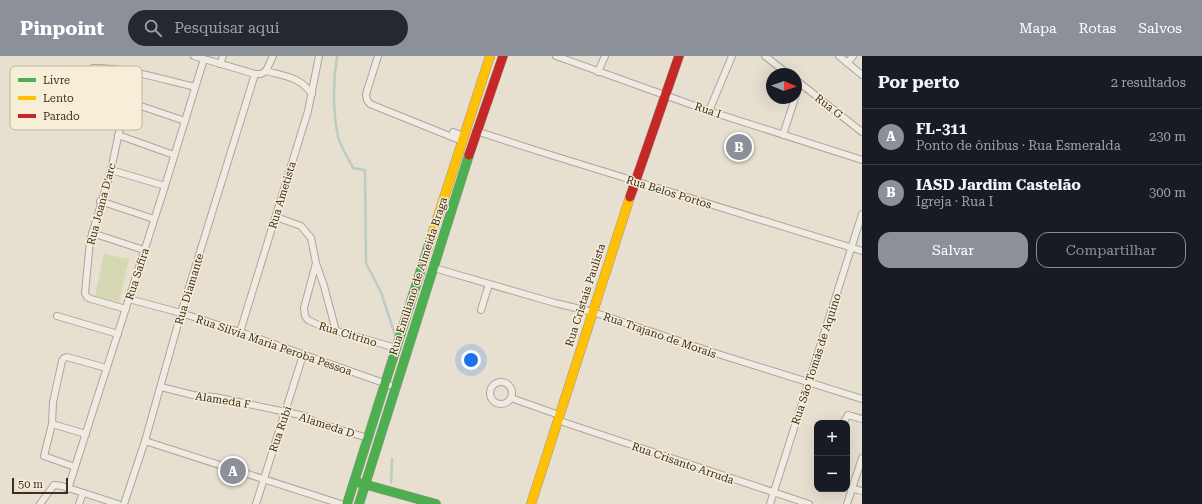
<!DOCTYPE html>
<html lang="pt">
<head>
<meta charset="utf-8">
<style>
	body { margin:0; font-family:"Roboto Serif",serif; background:#242831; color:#f1f3f6 }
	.controls { position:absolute; right:12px; bottom:12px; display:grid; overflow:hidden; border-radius:8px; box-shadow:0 4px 16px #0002 }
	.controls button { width:36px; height:36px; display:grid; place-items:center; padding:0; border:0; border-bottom:1px solid #363941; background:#171b24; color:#f1f3f6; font:20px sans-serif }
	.compass { position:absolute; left:766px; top:12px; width:36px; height:36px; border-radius:50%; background:#171b24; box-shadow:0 4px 16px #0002; rotate:92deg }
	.scale { position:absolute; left:12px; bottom:10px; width:56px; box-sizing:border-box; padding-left:4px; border:2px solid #3d2e20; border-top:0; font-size:11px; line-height:14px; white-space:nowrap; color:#3d2e20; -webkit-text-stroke:3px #f7eed8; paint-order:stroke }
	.you { position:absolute; left:471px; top:304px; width:14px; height:14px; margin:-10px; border:3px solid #fff; border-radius:50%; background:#1a73e8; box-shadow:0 0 0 6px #1a73e833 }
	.badge { display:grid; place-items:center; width:26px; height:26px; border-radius:50%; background:#8c9099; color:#fff; font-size:13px; font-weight:700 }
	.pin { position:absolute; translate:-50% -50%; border:2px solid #fff; box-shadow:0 1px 4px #0006 }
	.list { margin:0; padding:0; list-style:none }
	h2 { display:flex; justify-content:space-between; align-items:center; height:52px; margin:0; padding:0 16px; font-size:17px }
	h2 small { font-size:13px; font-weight:400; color:#9ea1a6 }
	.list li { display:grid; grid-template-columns:26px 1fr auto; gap:12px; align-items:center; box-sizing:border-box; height:56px; padding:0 16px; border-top:1px solid #363941 }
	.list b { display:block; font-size:15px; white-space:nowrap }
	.list p { margin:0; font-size:13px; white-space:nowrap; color:#9ea1a6 }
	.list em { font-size:13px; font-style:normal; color:#9ea1a6 }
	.actions { display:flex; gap:8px; padding:12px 16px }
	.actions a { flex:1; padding:9px 0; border:1px solid #8c9099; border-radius:12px; text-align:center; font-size:14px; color:#8c9099 }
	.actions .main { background:#8c9099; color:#fff }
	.icon { flex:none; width:22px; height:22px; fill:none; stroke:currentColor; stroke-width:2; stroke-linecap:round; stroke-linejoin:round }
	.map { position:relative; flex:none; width:862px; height:448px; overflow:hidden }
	header { display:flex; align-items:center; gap:24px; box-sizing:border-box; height:56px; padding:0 20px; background:#8c9099; color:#fff }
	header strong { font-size:19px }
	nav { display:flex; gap:22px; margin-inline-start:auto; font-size:14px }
	.search { width:280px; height:36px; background:#242831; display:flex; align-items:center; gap:10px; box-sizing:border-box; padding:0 14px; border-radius:22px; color:#9ea1a6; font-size:15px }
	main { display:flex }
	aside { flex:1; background:#171b24 }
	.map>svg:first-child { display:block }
</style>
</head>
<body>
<header>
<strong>Pinpoint</strong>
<div class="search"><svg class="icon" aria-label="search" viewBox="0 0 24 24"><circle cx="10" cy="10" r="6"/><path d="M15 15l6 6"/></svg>Pesquisar aqui</div>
<nav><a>Mapa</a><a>Rotas</a><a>Salvos</a></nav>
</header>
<main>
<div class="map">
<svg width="862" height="448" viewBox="0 0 862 448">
	<rect width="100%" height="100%" fill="#e7e0d1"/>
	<!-- green -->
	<polygon fill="#d6d7b3" points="104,198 129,203 119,246 95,240"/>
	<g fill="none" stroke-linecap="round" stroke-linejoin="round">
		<!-- stream -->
		<g stroke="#bcccc2" stroke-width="2.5">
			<path d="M337 0C333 26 333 56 338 81 341 91 348 102 353 112L365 114 366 207 381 236 395 279"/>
			<polyline points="391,426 392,403"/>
		</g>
		<defs>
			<g id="street">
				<polyline points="194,0 255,18 261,18 266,15 273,0"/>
				<polyline points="378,0 366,38 367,44 370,48 462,85"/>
				<polyline points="556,0 709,55 862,104"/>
				<polyline points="765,0 788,18"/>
				<polyline points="839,0 862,19"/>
				<polyline points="847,7 853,0"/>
				<polyline points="220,8 223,0"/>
				<path d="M93 12C128 12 161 23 195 31"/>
				<path d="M266 15C285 20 300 21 312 38"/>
				<polyline points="598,16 605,0"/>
				<polyline points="796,24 862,76"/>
				<polyline points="796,39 800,27"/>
				<polyline points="126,45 185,65"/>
				<polyline points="709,55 732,0"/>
				<polyline points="476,75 541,96 862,195"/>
				<polyline points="453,76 464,80"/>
				<polyline points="118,79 174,99"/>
				<polyline points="783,79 795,42"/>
				<polyline points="111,114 165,130"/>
				<polyline points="100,145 154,163"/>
				<polyline points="276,161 301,170 311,182 316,207 304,252 305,260 308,264 323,271 396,292"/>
				<polyline points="92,177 144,194"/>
				<polyline points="316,207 324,230 336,275"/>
				<polyline points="434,212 555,247 593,256 718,298 862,343"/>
				<polyline points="129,243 181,257 240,276 395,331"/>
				<polyline points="126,253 91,243 87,241 85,237 90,185 111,114 132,15"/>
				<polyline points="481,254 489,228"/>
				<polyline points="57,260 118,278"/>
				<polyline points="240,276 308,55 319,0"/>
				<circle cx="501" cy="337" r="11"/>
				<polyline points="161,331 193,339 215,341 305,360 315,366 368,382"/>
				<polyline points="511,342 559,359"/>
				<polyline points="557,364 809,448"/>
				<polyline points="843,367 848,359 862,363"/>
				<polyline points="52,368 86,378"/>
				<polyline points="145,385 341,448"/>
				<polyline points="75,411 44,400 52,368 53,346 62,305 64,302 67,301 106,312"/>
				<polyline points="847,431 862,435"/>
				<polyline points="68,433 165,130 204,3"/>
				<polyline points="40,448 54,429 62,430 118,448"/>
				<polyline points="79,448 83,437"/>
				<polyline points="124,448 145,385 181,257 255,18"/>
				<polyline points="256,448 303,299"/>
				<polyline points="770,448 862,158"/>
				<polyline points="847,448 862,402"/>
			</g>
			<g id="fast">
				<polyline points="360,427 436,448"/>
				<polyline points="347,448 430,185"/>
				<polyline points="359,448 469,99"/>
			</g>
			<g id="slow">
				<polyline points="430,185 490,0"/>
				<polyline points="531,448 630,141"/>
			</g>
			<g id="jam">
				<polyline points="469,99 503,0"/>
				<polyline points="630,141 679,0"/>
			</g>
		</defs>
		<!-- street casing -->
		<use href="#street" stroke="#ada599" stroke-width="8"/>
		<!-- fast casing -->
		<use href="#fast" stroke="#9c958a" stroke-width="10"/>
		<!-- slow casing -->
		<use href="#slow" stroke="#9c958a" stroke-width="10"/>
		<!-- jam casing -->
		<use href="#jam" stroke="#9c958a" stroke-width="10"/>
		<!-- street -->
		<use href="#street" stroke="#efebe3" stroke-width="6"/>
		<!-- fast -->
		<use href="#fast" stroke="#4caf50" stroke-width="9"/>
		<!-- slow -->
		<use href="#slow" stroke="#ffc107" stroke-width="9"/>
		<!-- jam -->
		<use href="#jam" stroke="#c62828" stroke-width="9"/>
	</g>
	<g text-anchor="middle" stroke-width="3" stroke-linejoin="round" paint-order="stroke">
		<!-- street labels -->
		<g font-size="11" fill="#3d2e20" stroke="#f7eed8">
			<text transform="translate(829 50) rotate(38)" y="4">Rua G</text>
			<text transform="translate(708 54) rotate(19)" y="4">Rua I</text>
			<text transform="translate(669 136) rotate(17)" y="4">Rua Belos Portos</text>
			<text transform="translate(282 139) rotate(-73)" y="4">Rua Ametista</text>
			<text transform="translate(101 148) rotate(-75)" y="4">Rua Joana D'arc</text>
			<text transform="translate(137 218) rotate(-72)" y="4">Rua Safira</text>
			<text transform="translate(418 220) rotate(-72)" y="4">Rua Emíliano de Almeida Braga</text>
			<text transform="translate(189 233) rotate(-73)" y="4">Rua Diamante</text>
			<text transform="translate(585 239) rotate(-72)" y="4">Rua Cristais Paulista</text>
			<text transform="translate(348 278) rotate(17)" y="4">Rua Citrino</text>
			<text transform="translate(660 279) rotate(19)" y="4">Rua Trajano de Morais</text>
			<text transform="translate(274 289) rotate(19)" y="4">Rua Silvia Maria Peroba Pessoa</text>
			<text transform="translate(816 303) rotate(-72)" y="4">Rua São Tomás de Aquino</text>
			<text transform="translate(223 344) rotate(9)" y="4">Alameda F</text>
			<text transform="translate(327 369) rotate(18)" y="4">Alameda D</text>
			<text transform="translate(280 373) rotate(-71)" y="4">Rua Rubi</text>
			<text transform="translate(683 407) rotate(19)" y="4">Rua Crisanto Arruda</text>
		</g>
	</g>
	<!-- legend -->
	<rect x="10" y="10" width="132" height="64" rx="6" fill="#f7eed8" stroke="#bfb4a1" stroke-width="1"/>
	<rect x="18" y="22" width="18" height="4" fill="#4caf50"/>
	<rect x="18" y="40" width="18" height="4" fill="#ffc107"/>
	<rect x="18" y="58" width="18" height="4" fill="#c62828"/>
	<g font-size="11" fill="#3d2e20">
		<text x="43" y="28">Livre</text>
		<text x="43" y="46">Lento</text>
		<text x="43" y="64">Parado</text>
	</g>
</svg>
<div class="controls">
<button>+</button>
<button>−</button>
</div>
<svg class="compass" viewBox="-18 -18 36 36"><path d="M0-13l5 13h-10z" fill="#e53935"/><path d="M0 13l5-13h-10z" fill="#9ea1a6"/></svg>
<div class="scale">50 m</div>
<div class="you"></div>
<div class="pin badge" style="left:233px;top:415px">A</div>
<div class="pin badge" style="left:739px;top:91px">B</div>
</div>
<aside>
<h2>Por perto<small>2 resultados</small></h2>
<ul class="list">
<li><span class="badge">A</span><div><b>FL-311</b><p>Ponto de ônibus · Rua Esmeralda</p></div><em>230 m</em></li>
<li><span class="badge">B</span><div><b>IASD Jardim Castelão</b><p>Igreja · Rua I</p></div><em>300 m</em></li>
</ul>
<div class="actions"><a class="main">Salvar</a><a>Compartilhar</a></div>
</aside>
</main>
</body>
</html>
